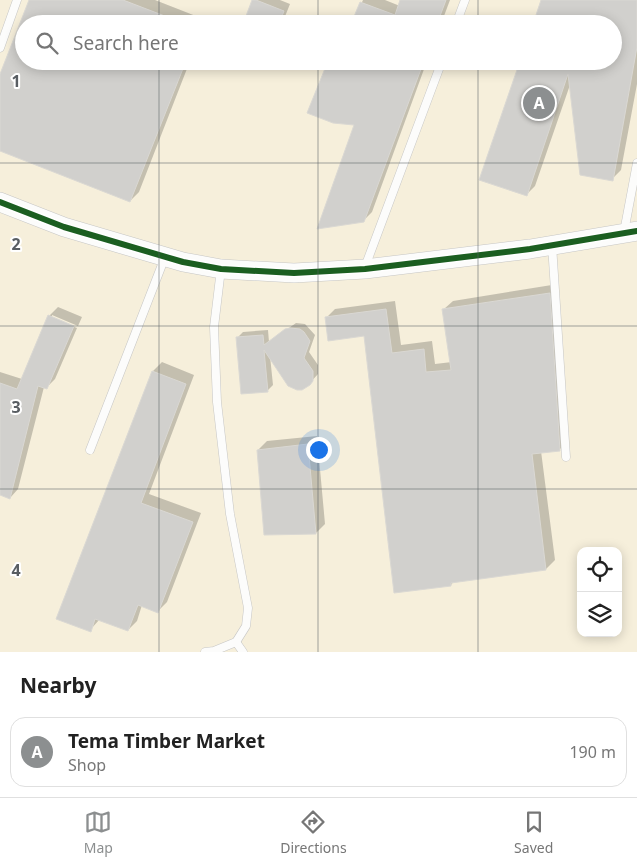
<!DOCTYPE html>
<html lang="en">
<head>
<meta charset="utf-8">
<style>
	body { margin:0; font-family:"Noto Sans",sans-serif; background:#f6f6f6; color:#222 }
	.controls { position:absolute; right:15px; bottom:15px; display:grid; overflow:hidden; border-radius:10px; box-shadow:0 2px 12px #0003 }
	.controls button { width:45px; height:45px; display:grid; place-items:center; padding:0; border:0; border-bottom:1px solid #e0e0e0; background:#fff; color:#222; font:25px sans-serif }
	.you { position:absolute; left:318px; top:449px; width:18px; height:18px; margin:-12px; border:4px solid #fff; border-radius:50%; background:#1a73e8; box-shadow:0 0 0 8px #1a73e833 }
	.badge { display:grid; place-items:center; width:32px; height:32px; border-radius:50%; background:#8c8f90; color:#fff; font-size:16px; font-weight:700 }
	.pin { position:absolute; translate:-50% -50%; border:2px solid #fff; box-shadow:0 1px 5px #0006 }
	.list { margin:0; padding:0; list-style:none }
	h2 { display:flex; justify-content:space-between; align-items:center; height:65px; margin:0; padding:0 20px; font-size:21px }
	h2 small { font-size:16px; font-weight:400; color:#767676 }
	.list li { display:grid; grid-template-columns:32px 1fr auto; gap:15px; align-items:center; box-sizing:border-box; height:70px; margin:0 10px 10px; padding:0 10px; border:1px solid #e0e0e0; border-radius:15px }
	.list b { display:block; font-size:19px; white-space:nowrap }
	.list p { margin:0; font-size:16px; white-space:nowrap; color:#767676 }
	.list em { font-size:16px; font-style:normal; color:#767676 }
	.icon { flex:none; width:28px; height:28px; fill:none; stroke:currentColor; stroke-width:2; stroke-linecap:round; stroke-linejoin:round }
	.map { position:relative; flex:none; width:637px; height:652px; overflow:hidden }
	.search { position:absolute; background:#fff; box-shadow:0 2px 12px #0003; left:15px; right:15px; top:15px; height:55px; display:flex; align-items:center; gap:12px; box-sizing:border-box; padding:0 18px; border-radius:28px; color:#767676; font-size:19px }
	.sheet { height:145px; background:#fff }
	nav { display:flex; justify-content:space-around; align-items:center; box-sizing:border-box; height:70px; border-top:1px solid #e0e0e0; background:#fff; font-size:14px; color:#767676 }
	nav a { display:grid; justify-items:center; gap:2px }
	nav .on { color:#8c8f90 }
	.map>svg:first-child { display:block }
</style>
</head>
<body>
<div class="map">
<svg width="637" height="652" viewBox="0 0 637 652">
	<rect width="100%" height="100%" fill="#eae9e4"/>
	<!-- commercial -->
	<path fill="#f6efdb" fill-rule="evenodd" d="M0 0H637V652H0ZM24 24H613V61H24ZM581 551H618V633H581Z"/>
	<!-- shadow -->
	<g fill="#0003">
		<polygon points="30,0 155,0 206,20 205,24 24,24 24,61 190,61 139,192 130,201 0,150 0,78"/>
		<polygon points="254,0 280,0 290,4 282,24 244,24"/>
		<polygon points="363,0 385,0 400,6 402,0 450,0 441,24 352,24"/>
		<polygon points="542,0 637,0 637,84 621,170 612,179 571,82 535,186 526,195 521,61 613,61 613,24"/>
		<polygon points="332,61 427,61 372,212 363,221 356,124"/>
		<polygon points="558,284 568,441 559,450 541,451 555,560 546,569 454,581 451,585 365,335 326,318 335,309 395,301 401,345 432,341 435,364 452,362 444,309 453,301"/>
		<polygon points="58,307 82,317 78,326 52,315 52,318 77,328 55,379 46,388 44,387 18,489 10,498 0,493 0,372 22,379 49,316"/>
		<polygon points="296,323 305,324 315,335 309,352 318,365 318,374 309,384 270,356 273,385 267,391 237,338 243,332 268,330 269,342"/>
		<polygon points="162,362 194,375 149,494 201,513 167,602 158,611 142,605 137,621 128,630 100,619 90,630 153,371"/>
		<polygon points="317,436 325,524 316,533 258,450 267,441"/>
	</g>
	<!-- building -->
	<g fill="#d1d0cd" stroke="#dad8d3">
		<polygon points="29,0 123,0 183,23 24,24 24,61 186,61 130,202 0,151 0,74"/>
		<polygon points="252,0 256,0 284,11 279,24 243,24"/>
		<polygon points="400,0 446,0 437,24 351,24 360,2 395,15"/>
		<polygon points="541,0 637,0 637,47 613,181 580,175 568,74 527,196 479,180 520,61 613,61 613,24 533,24"/>
		<polygon points="328,61 424,61 364,222 317,229 354,125 333,123 307,113"/>
		<polygon points="550,293 560,451 532,454 546,570 451,583 451,586 394,593 364,336 328,341 325,317 386,309 392,353 424,349 426,372 451,370 442,309"/>
		<polygon points="48,315 74,326 47,389 38,386 10,499 0,495 0,383 17,389"/>
		<polygon points="290,328 300,329 304,332 310,341 304,358 313,371 313,381 310,385 302,390 297,390 288,386 264,350 268,392 241,394 236,337 263,335 264,345 285,329"/>
		<polygon points="152,371 186,384 141,503 193,522 158,613 138,605 128,631 95,619 91,632 56,619"/>
		<polygon points="308,444 316,534 264,535 257,450"/>
	</g>
	<g fill="none" stroke-linecap="round" stroke-linejoin="round">
		<defs>
			<g id="service">
				<polyline points="456,24 465,0"/>
				<polyline points="0,48 17,0"/>
				<polyline points="624,232 637,163"/>
				<polyline points="552,245 566,457"/>
				<polyline points="365,267 442,61"/>
				<polyline points="90,450 165,257"/>
				<polyline points="236,642 243,652"/>
				<polyline points="205,652 214,651 236,642 246,626 248,608 230,514 217,402 214,327 221,269"/>
			</g>
			<polyline id="tertiary" points="0,202 64,227 183,262 221,269 294,273 365,269 530,249 637,231"/>
		</defs>
		<!-- service casing -->
		<use href="#service" stroke="#c6c6c5" stroke-width="9"/>
		<!-- tertiary casing -->
		<use href="#tertiary" stroke="#c6c6c5" stroke-width="20"/>
		<!-- service -->
		<use href="#service" stroke="#fcfcfb" stroke-width="8"/>
		<!-- tertiary -->
		<use href="#tertiary" stroke="#fcfcfb" stroke-width="19"/>
		<defs>
			<polyline id="cycleway" points="0,202 64,227 183,262 221,269 294,273 365,269 530,249 637,231"/>
		</defs>
		<!-- cycleway casing -->
		<use href="#cycleway" stroke="#fff" stroke-width="9"/>
		<!-- cycleway -->
		<use href="#cycleway" stroke="#1b5e20" stroke-width="6"/>
	</g>
	<!-- grid -->
	<path fill="none" stroke="#595e63" stroke-width="1" stroke-opacity="0.55" d="M159 0V24M318 0V24M478 0V24M159 61V652M318 61V652M478 61V652M0 163H637M0 326H637M0 489H637"/>
	<g font-size="16" text-anchor="middle" font-weight="bold" fill="#595e63" stroke="#fff" stroke-width="4" stroke-linejoin="round" paint-order="stroke">
		<text x="16" y="87">1</text>
		<text x="16" y="250">2</text>
		<text x="16" y="413">3</text>
		<text x="16" y="576">4</text>
	</g>
</svg>
<div class="controls">
<button><svg class="icon" aria-label="locate" viewBox="0 0 24 24"><circle cx="12" cy="12" r="6"/><path d="M12 2v4M12 18v4M2 12h4M18 12h4"/></svg></button>
<button><svg class="icon" aria-label="layers" viewBox="0 0 24 24"><path d="M12 4l9 5-9 5-9-5zM3 14l9 5 9-5"/></svg></button>
</div>
<div class="you"></div>
<div class="pin badge" style="left:539px;top:103px">A</div>
<div class="search"><svg class="icon" aria-label="search" viewBox="0 0 24 24"><circle cx="10" cy="10" r="6"/><path d="M15 15l6 6"/></svg>Search here</div>
</div>
<section class="sheet">
<h2>Nearby<small></small></h2>
<ul class="list">
<li><span class="badge">A</span><div><b>Tema Timber Market</b><p>Shop</p></div><em>190 m</em></li>
</ul>
</section>
<nav>
<a class="on"><svg class="icon" aria-label="map" viewBox="0 0 24 24"><path d="M3 6l6-2 6 2 6-2v14l-6 2-6-2-6 2zM9 4v14M15 6v14"/></svg>Map</a>
<a><svg class="icon" aria-label="directions" viewBox="0 0 24 24"><path d="M12 3l9 9-9 9-9-9zM9 14v-3h6M13 9l2 2-2 2"/></svg>Directions</a>
<a><svg class="icon" aria-label="saved" viewBox="0 0 24 24"><path d="M7 4h10v16l-5-4-5 4z"/></svg>Saved</a>
</nav>
</body>
</html>
